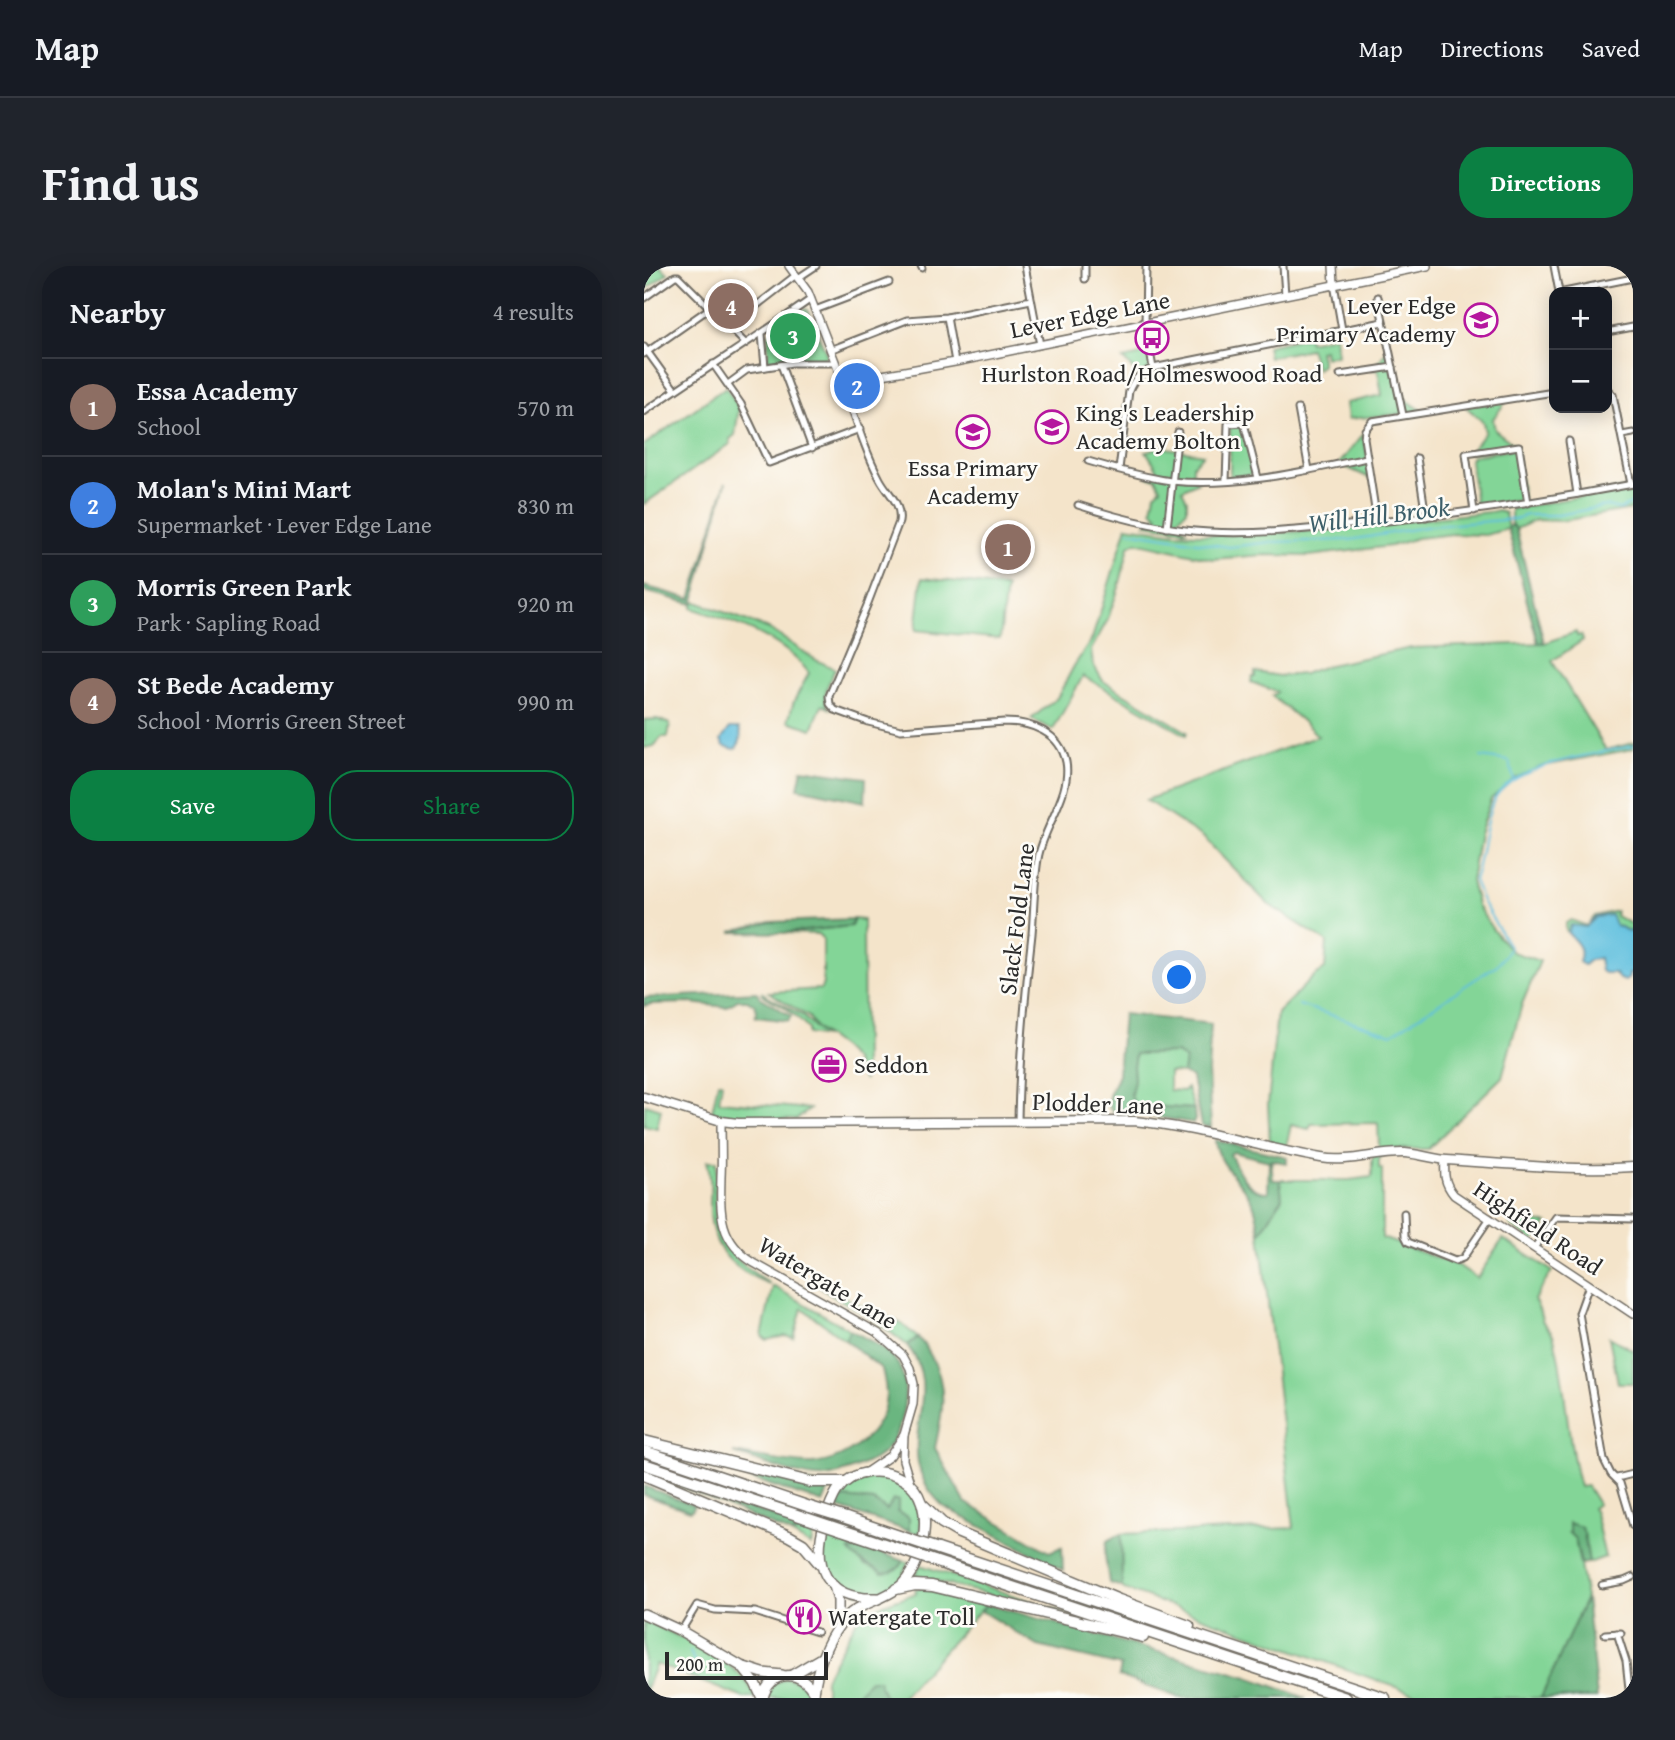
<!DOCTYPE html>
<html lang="en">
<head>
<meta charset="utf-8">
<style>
	body { margin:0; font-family:"Gentium Book Plus",serif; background:#20242c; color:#f1f3f6 }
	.controls { position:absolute; right:21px; top:21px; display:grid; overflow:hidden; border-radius:14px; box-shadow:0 4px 18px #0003 }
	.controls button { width:63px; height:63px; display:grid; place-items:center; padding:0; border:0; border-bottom:2px solid #363941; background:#171b24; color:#f1f3f6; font:35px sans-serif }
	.scale { position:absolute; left:21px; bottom:18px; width:163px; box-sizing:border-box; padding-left:7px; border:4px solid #2b2b2b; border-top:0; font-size:19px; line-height:24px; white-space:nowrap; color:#2b2b2b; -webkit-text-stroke:5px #fdfcf7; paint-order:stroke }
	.you { position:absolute; left:536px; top:712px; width:24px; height:24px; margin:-18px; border:5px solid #fff; border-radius:50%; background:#1a73e8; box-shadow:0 0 0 10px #1a73e833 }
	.badge { display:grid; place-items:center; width:46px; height:46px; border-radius:50%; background:#0b8043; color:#fff; font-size:23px; font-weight:700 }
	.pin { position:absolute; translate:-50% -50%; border:4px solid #fff; box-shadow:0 2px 7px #0006 }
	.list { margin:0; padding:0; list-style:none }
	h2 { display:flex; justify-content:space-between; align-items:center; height:91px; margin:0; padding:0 28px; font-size:30px }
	h2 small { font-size:23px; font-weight:400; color:#9ea1a6 }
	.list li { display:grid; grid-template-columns:46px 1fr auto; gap:21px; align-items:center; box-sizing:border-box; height:98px; padding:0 28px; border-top:2px solid #363941 }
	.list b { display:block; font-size:26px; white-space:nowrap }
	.list p { margin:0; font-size:23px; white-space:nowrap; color:#9ea1a6 }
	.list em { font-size:23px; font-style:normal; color:#9ea1a6 }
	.actions { display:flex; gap:14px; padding:21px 28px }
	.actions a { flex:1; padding:16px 0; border:2px solid #0b8043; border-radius:28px; text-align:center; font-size:24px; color:#0b8043 }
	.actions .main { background:#0b8043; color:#fff }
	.map { position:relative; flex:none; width:989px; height:1432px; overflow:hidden; border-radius:28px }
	header { display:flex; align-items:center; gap:42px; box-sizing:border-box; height:98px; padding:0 35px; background:#171b24; border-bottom:2px solid #363941 }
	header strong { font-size:33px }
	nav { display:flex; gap:38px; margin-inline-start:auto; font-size:24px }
	.intro { display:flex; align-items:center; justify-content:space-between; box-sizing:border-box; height:168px; padding:0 42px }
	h1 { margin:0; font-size:49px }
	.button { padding:18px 32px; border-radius:28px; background:#0b8043; color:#fff; font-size:24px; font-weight:700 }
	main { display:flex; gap:42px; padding:0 42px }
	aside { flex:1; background:#171b24; border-radius:28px; box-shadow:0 4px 18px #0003 }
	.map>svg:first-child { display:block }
</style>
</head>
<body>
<header>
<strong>Map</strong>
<nav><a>Map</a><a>Directions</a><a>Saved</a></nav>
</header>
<div class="intro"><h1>Find us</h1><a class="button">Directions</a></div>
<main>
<aside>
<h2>Nearby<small>4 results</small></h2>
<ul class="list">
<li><span class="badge" style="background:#8d6e63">1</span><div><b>Essa Academy</b><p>School</p></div><em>570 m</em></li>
<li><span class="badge" style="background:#3f7fe0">2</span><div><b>Molan's Mini Mart</b><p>Supermarket · Lever Edge Lane</p></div><em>830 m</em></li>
<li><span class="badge" style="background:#2e9e5b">3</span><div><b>Morris Green Park</b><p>Park · Sapling Road</p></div><em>920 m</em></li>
<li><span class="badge" style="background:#8d6e63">4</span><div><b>St Bede Academy</b><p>School · Morris Green Street</p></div><em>990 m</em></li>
</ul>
<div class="actions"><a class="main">Save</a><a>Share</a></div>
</aside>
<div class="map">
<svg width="989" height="1432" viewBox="0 0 989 1432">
	<rect width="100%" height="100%" fill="#fdfcf7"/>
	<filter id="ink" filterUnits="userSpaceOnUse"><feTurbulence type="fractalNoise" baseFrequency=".0143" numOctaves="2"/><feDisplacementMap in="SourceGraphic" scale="14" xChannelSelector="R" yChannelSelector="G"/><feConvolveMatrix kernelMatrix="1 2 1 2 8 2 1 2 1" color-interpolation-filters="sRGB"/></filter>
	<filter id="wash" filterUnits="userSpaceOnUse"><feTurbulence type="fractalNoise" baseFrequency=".00686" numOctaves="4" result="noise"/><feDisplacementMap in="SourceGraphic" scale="28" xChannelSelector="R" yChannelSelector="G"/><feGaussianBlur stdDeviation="1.57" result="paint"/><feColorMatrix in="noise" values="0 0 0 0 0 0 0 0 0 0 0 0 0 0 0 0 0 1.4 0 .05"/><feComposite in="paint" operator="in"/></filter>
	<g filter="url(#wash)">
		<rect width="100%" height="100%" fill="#f4e4ca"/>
		<!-- green -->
		<g fill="#83d597" stroke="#578061" stroke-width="2">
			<polygon points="0,0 16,0 24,7 0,25"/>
			<polygon points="160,43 164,44 183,89 180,93 150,92 128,95 124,93 124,69"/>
			<polygon points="691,70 693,89 681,91 680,84 675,85 678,98 673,103 666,83 625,91 623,80 664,71 665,76"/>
			<polygon points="745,82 755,129 780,146 704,153 702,137 738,129 734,104 728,104"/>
			<polygon points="506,87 509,102 494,109 479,93"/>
			<polygon points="82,121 95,142 91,169 86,173 86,178 0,238 0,179"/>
			<polygon points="863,134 849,153 851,164 872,180 825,187 841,166 839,156 821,140"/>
			<polygon points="597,160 599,161 610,208 586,211 586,161"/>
			<polygon points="720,167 726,212 695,198"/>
			<polygon points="516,181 559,188 549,199 549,211 554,216 538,224 543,234 543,244 533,254 542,264 502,258 514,250 508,244 511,228 517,222 512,212 504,211 514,204 502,185"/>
			<polygon points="872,183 879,234 832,240 826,194 828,190"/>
			<polygon points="989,221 989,243 917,255 892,254 872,263 867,258 867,243"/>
			<polygon points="854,245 861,247 864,263 841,269 809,268 773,272 747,280 665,290 619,289 568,293 492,276 485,280 475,321 463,355 447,384 449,398 459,415 543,466 542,469 439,410 409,464 387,453 413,432 430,400 448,373 483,260 532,267 580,269 665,265"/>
			<polygon points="278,312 362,321 356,373 272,364"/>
			<path d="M50 335 125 363 172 394 191 403C186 415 176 430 185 442L178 439 168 463 144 455 150 435 165 407C137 370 90 357 48 342Z"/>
			<path d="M932 366 933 370 937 369 939 374 908 395 962 484 989 477V483L899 500 871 512 847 533 835 567 827 615 833 639 849 664 868 686 896 695 878 738 858 811 784 883H741L735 893V902H738V972L815 1000 833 1012 859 973 908 1005 890 1034C895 1041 896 1046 898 1054 901 1061 908 1065 910 1072 923 1121 922 1172 936 1221L943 1220 954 1238 948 1242 951 1247 961 1291 945 1297 940 1267H925L931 1272 942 1332 897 1432H782L480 1323 478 1321 477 1268 650 1262 616 968 638 932 636 914H705L728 911V894L735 881 734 857 667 858 665 863 647 859 642 881 626 877 624 839 633 747 670 710 681 703 683 676 624 638 559 571 502 534 674 470 663 459 628 430 633 426 607 416 608 411H611V406L636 410 659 408 685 399 767 382 900 377Z"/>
			<polygon points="13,453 26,458 24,471 18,471 10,480 0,482 0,454"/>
			<path d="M972 645V650L989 659V667L971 659 948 654C943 663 937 661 927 659L924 667 922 665V657L927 654 943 660 951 650Z"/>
			<polygon points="210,653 219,654 220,815 209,793 198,782 173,763 165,751 125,726 177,723 179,717 179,673 174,668 141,667 207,660"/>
			<path d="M117 726 159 750 180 771 164 768V763C156 754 147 745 137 739 130 734 122 733 117 726Z"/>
			<polygon points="533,787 541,794 539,807 525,806 525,824 539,825 543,822 550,843 490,839 486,829 490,814 489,800 491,788"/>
			<polygon points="74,816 78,816 75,835 166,843 152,854 110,853 68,846"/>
			<polygon points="1,838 17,843 13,862 0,859"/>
			<path d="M73 895C69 966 64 977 126 1018 91 1005 67 985 66 944 66 927 68 912 63 895Z"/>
			<polygon points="869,956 902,957 903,957 890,975 866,959"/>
			<polygon points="167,1016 258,1058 274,1072 263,1079 233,1056"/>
			<polygon points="129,1020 206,1064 201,1074 158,1042 150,1072 141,1070 123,1074 118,1070"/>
			<polygon points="965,1071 989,1084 989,1117 974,1117"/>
			<polygon points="6,1208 170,1263 167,1280 147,1268 154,1266 154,1259 92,1238 90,1243"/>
			<path d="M237 1209C266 1219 282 1236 275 1268L265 1265V1252L253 1246 254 1239 243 1244 229 1235 200 1232 192 1241 190 1240C200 1219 214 1211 237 1209Z"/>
			<path d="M180 1267 225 1283H210L220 1299 231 1302 256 1301 260 1295 265 1296C261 1305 258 1313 250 1319 227 1336 186 1326 180 1295 178 1286 180 1276 180 1267Z"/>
			<polygon points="292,1288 548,1374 538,1373 291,1291"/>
			<polygon points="276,1299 432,1350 286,1314 269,1314"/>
			<polygon points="280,1322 342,1338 257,1432 241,1432 234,1415 214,1426 214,1432 181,1432 181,1413 184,1406 214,1352 240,1338 272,1327 271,1323"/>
			<path d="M0 1354C32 1370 101 1396 111 1432H100L12 1398 0 1427Z"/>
			<path d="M142 1412C155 1415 163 1418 167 1432H123L129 1418Z"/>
		</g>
		<!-- forest -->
		<g fill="#6ab680" stroke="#4a7056" stroke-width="2" fill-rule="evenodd">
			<polygon points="82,216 49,338 0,325 0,320 47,333"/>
			<polygon points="867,258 872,263 900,377 894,377 864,263"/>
			<polygon points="158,503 222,512 221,536 154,522"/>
			<polygon points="210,653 207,660 141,667 87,666 127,656"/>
			<polygon points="113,726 116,731 147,750 144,755 111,751 113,744 110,738 103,734 94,734 82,741 46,737 7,738 0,740 0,732"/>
			<polygon points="479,748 567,758 564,805 567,862 557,860 548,812 539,807 541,794 533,787 491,788 489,800 490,814 487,829 491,839 550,843 551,854 549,857 495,848 471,848 465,841 465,830 474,808"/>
			<path d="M571 874 643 891V897L627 894 629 914H636L638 932 616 968C614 958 613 945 608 936 598 915 574 900 571 874ZM589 886 625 895 624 926C604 928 594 904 586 888Z"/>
			<path d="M206 1064C222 1073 244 1082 254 1098 268 1122 259 1164 241 1185 232 1195 196 1209 182 1211 160 1214 112 1194 89 1187 109 1190 151 1199 169 1198 204 1194 240 1166 242 1129 242 1121 240 1111 238 1103L201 1074Z"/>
			<path d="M274 1072C280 1077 283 1084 287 1090 305 1122 298 1149 291 1182L321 1236 405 1286 418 1281 419 1304 300 1241C239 1184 306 1132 263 1079Z"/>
			<polygon points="101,1204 186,1221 179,1237 99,1210"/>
			<polygon points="0,1220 50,1239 49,1243 46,1245 0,1229"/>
			<polygon points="199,1232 229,1235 243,1244 249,1234 254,1234 254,1246 265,1252 265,1265 192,1241"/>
			<polygon points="92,1238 155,1259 154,1266 147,1268 90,1243"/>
			<polygon points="925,1257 937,1261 940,1267 945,1297 937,1298 931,1273 925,1267"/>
			<polygon points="477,1268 478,1321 465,1317 461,1289 463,1275"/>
			<path d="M225 1283 260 1295C254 1304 248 1307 238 1307 227 1298 214 1298 205 1284Z"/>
			<polygon points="942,1332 953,1432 897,1432"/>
			<polygon points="342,1338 604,1411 662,1432 536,1432 475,1410 477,1400 394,1380 337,1345"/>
			<polygon points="226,1414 234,1414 241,1432 214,1432 214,1426"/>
		</g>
		<!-- water -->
		<g fill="#5fbfde" stroke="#457584" stroke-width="2">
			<path d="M86 462H95C98 471 97 476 91 483L80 480 77 474Z"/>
			<path d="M967 649 971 659 989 667V708H985V712L981 715 975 713 971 707H960L957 705 955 692 946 694 940 699 935 696C940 681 933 677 924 667L927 659 942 661 952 651Z"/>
		</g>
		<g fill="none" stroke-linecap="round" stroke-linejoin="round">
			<!-- stream -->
			<g stroke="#5fbfde" stroke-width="2">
				<polyline points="484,265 585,281 627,276 706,274 788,260 871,253 883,249 914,249 962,240 976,243 989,237"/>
				<polyline points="837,491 865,495 870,514"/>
				<path d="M655 739 748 768 853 699 866 682 838 635 830 614C839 589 838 562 849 536 865 498 952 488 989 480"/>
				<polyline points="46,1385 54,1405"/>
			</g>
		</g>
	</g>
	<g filter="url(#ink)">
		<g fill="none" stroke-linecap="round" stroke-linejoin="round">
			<defs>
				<g id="minor">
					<polyline points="277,0 278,2"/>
					<polyline points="381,0 396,79"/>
					<polyline points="441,0 441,13"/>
					<polyline points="502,0 501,58 509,102"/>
					<polyline points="639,0 641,29"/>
					<polyline points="910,0 915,26"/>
					<polyline points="154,12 172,0"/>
					<polyline points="690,18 698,64"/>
					<polyline points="920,26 989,12"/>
					<polyline points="734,31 759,149"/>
					<polyline points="0,32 31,10 34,10 101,77"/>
					<polyline points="171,44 245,16"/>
					<polyline points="303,51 311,96"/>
					<polyline points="85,61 152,9"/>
					<polyline points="963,66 989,61"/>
					<polyline points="118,68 121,101"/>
					<polyline points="0,81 31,124"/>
					<polyline points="186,84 263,54 303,51 387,34"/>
					<polyline points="0,88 66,42"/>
					<polyline points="69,98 97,138 125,197 216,163"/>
					<polyline points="137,99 168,182"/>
					<polyline points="696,109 749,101"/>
					<path d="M199 116C210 148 220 183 236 213 244 228 258 237 255 256L224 337 185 430 186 438 191 444 224 456 257 464 360 456C387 456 416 466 422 496 428 528 399 561 394 593 390 617 390 643 388 668 381 730 375 792 374 855"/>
					<polyline points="84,118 103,104 148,97 191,97"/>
					<polyline points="963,123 969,129 987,218"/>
					<polyline points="654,143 665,204"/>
					<path d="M0 146C55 107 112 72 167 33"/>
					<polyline points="978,169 989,167"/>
					<polyline points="925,175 933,228"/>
					<polyline points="773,192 782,251"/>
					<path d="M444 195C471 203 499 211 527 215 593 222 660 205 723 192"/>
					<path d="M475 203 485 125C490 112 496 108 509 102L739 56"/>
					<polyline points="582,215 584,158 600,157 614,212"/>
					<path d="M434 239C477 253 520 264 565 266 618 269 672 262 725 257 814 248 901 235 989 218"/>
					<polyline points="830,245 822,188 875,180 884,237"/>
					<polyline points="733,256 720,172 721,164 728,155 910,126"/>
					<polyline points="523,262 534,166"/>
					<polyline points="760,947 761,970 764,976 811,995 819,992 846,952"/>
					<polyline points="890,982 912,951 989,953"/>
					<polyline points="945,1019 935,1047 960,1194 967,1208 976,1217 989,1260"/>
					<polyline points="973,1212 989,1208"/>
					<polyline points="958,1319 980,1315 989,1311"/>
					<polyline points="37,1365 53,1339 71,1344 111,1346 173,1366"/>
					<polyline points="973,1367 982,1395 986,1432"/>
					<polyline points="961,1368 977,1367"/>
				</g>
				<g id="tertiary">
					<polyline points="145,0 164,26 199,116 311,96 783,0"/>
					<polyline points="689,0 690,18"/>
					<path d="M77 855C77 874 78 892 77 911 76 948 75 975 110 997L234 1067 259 1089 266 1102 270 1118 269 1138 260 1169 259 1194 266 1217"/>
					<path d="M801 894C800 908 800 917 810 929L989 1048"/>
					<polyline points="224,1205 246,1190 260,1169"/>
				</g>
				<path id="secondary" d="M0 831 77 855 94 857 490 855C553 861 614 881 677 892 705 897 733 886 761 887 776 888 789 893 803 894 865 898 927 905 989 901"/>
				<g id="primary">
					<polyline points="190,1320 194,1334 194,1360"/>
					<polyline points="0,1348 37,1365 97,1400 119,1407 138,1409"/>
					<polyline points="98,1401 111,1417 118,1432"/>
					<polyline points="148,1409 177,1392"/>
					<path d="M170 1427C173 1403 181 1378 196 1358 213 1336 234 1337 254 1322 280 1302 295 1234 260 1214 238 1201 209 1203 193 1225 187 1234 184 1244 181 1254 168 1299 180 1334 233 1332"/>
					<path d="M119 1432C125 1404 158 1402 170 1427"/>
				</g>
				<g id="motorway">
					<polyline points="0,1175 166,1216 200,1216"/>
					<polyline points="0,1185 166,1241"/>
					<polyline points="0,1198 162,1252"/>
					<polyline points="0,1209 145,1270 159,1278 176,1298"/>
					<polyline points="279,1239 298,1257 315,1267 475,1334 545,1360"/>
					<polyline points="202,1252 258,1271"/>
					<polyline points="198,1264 255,1283"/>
					<polyline points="294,1283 741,1432"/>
					<polyline points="290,1295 702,1432"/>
					<polyline points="252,1323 271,1319 288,1320 499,1371"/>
				</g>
			</defs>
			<!-- minor casing -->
			<use href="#minor" stroke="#716c63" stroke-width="9"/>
			<!-- tertiary casing -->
			<use href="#tertiary" stroke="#716c63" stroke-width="10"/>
			<!-- secondary casing -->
			<use href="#secondary" stroke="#716c63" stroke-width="11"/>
			<!-- primary casing -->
			<use href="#primary" stroke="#716c63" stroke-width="12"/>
			<!-- motorway casing -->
			<use href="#motorway" stroke="#716c63" stroke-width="13"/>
			<!-- minor -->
			<use href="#minor" stroke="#fff" stroke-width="5"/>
			<!-- tertiary -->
			<use href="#tertiary" stroke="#fff" stroke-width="7"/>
			<!-- secondary -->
			<use href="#secondary" stroke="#fff" stroke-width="8"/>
			<!-- primary -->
			<use href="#primary" stroke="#fff" stroke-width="9"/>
			<!-- motorway -->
			<use href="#motorway" stroke="#fff" stroke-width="10"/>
			<defs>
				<g id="motorway-bridge">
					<polyline points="166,1241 202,1252"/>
					<polyline points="162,1252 198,1264"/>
					<polyline points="258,1271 294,1283"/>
					<polyline points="255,1283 290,1295"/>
				</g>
			</defs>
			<!-- motorway-bridge casing -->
			<use href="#motorway-bridge" stroke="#716c63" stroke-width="13" stroke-linecap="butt"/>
			<!-- motorway-bridge -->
			<use href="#motorway-bridge" stroke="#fff" stroke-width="10"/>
		</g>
	</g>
	<!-- icons -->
	<defs>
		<symbol id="school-ring" viewBox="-11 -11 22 22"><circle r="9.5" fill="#fdfcf7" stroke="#b5179e" stroke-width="1.5"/><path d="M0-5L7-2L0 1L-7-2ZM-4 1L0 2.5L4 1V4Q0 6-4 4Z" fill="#b5179e"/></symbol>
		<symbol id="bus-ring" viewBox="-11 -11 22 22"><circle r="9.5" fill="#fdfcf7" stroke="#b5179e" stroke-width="1.5"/><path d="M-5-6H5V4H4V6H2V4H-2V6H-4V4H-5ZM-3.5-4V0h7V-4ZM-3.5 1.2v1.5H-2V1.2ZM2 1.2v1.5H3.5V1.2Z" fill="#b5179e"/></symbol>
		<symbol id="office-ring" viewBox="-11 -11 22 22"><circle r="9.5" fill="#fdfcf7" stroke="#b5179e" stroke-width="1.5"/><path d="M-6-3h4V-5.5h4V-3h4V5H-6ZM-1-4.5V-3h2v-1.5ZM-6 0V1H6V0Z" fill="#b5179e"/></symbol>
		<symbol id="restaurant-ring" viewBox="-11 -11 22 22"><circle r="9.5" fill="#fdfcf7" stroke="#b5179e" stroke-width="1.5"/><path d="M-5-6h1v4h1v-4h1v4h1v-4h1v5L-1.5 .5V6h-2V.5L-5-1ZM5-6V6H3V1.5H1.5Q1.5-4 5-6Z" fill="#b5179e"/></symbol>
	</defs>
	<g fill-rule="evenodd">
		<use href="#school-ring" x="818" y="35" width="38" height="38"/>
		<use href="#bus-ring" x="489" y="53" width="38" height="38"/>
		<use href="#school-ring" x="389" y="142" width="38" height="38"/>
		<use href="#school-ring" x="310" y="147" width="38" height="38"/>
		<use href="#office-ring" x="166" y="780" width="38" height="38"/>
		<use href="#restaurant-ring" x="141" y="1332" width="38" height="38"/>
	</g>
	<g text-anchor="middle" stroke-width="5" stroke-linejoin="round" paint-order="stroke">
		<!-- poi labels -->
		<g font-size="24" fill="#2b2b2b" stroke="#fdfcf7" text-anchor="start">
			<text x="812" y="48" text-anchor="end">Lever Edge<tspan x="812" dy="28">Primary Academy</tspan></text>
			<text x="508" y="116" text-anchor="middle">Hurlston Road/Holmeswood Road</text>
			<text x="432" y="155">King's Leadership<tspan x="432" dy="28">Academy Bolton</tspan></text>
			<text x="329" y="210" text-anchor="middle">Essa Primary<tspan x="329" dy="28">Academy</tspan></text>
			<text x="210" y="807">Seddon</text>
			<text x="184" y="1359">Watergate Toll</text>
		</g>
		<!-- street labels -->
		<g font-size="24" fill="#2b2b2b" stroke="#fdfcf7">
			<text transform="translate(446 49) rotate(-11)" y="8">Lever Edge Lane</text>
			<text transform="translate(373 653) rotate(-83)" y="8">Slack Fold Lane</text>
			<text transform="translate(454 838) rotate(2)" y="8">Plodder Lane</text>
			<text transform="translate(894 962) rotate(34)" y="8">Highfield Road</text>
			<text transform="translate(184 1017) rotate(31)" y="8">Watergate Lane</text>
		</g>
		<!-- water labels -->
		<g font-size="26" font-style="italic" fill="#3d5f6a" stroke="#fdfcf7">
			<text transform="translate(735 249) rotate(-7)" y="9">Will Hill Brook</text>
		</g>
	</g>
</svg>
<div class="controls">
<button>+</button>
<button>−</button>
</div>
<div class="scale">200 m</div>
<div class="you"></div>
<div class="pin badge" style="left:364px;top:281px;background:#8d6e63">1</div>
<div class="pin badge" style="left:213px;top:120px;background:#3f7fe0">2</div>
<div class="pin badge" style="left:149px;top:70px;background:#2e9e5b">3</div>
<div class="pin badge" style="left:87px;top:40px;background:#8d6e63">4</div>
</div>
</main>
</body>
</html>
